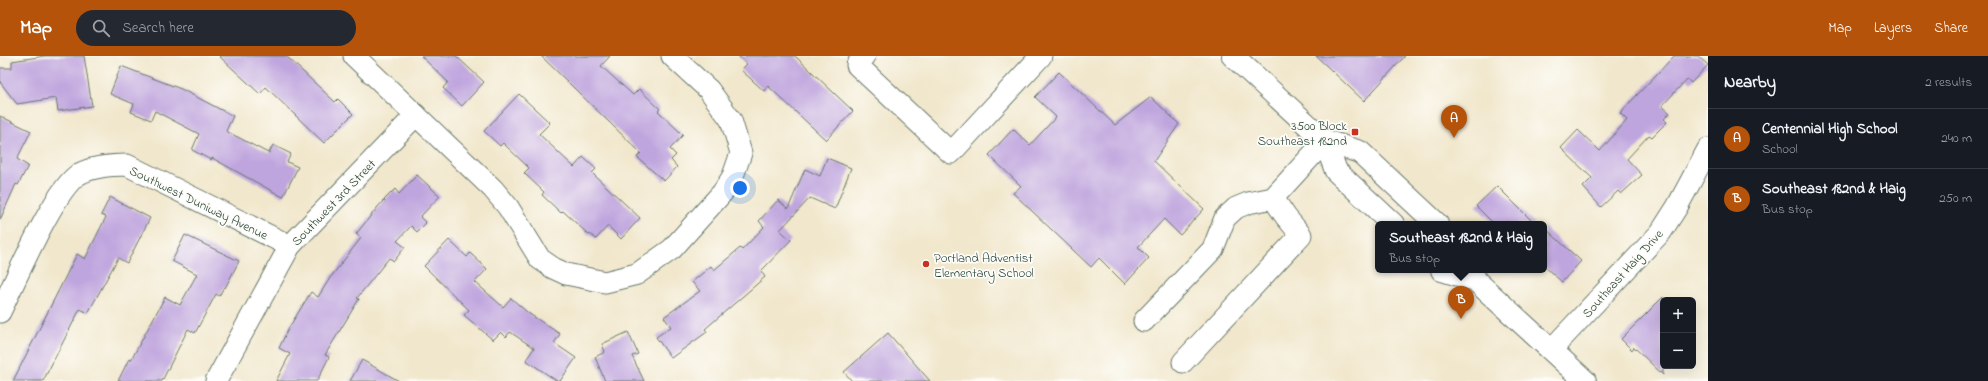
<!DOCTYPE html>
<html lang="en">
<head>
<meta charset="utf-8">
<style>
	body { margin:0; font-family:"Indie Flower",sans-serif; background:#242831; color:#f1f3f6 }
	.controls { position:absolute; right:12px; bottom:12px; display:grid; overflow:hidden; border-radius:6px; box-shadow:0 4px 16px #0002 }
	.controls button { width:36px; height:36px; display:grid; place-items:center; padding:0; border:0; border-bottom:1px solid #363941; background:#171b24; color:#f1f3f6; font:20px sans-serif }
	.you { position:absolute; left:740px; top:132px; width:14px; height:14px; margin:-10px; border:3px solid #fff; border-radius:50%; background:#1a73e8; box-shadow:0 0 0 6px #1a73e833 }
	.badge { display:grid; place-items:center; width:26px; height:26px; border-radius:50%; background:#b45309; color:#fff; font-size:13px; font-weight:700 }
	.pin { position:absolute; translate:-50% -33px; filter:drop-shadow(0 1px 2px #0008) }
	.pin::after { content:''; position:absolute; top:21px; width:14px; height:12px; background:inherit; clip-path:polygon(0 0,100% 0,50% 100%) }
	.popup { position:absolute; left:1375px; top:165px; width:172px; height:52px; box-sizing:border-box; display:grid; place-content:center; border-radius:6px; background:#171b24; filter:drop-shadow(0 1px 3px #0005); font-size:13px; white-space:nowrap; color:#9ea1a6 }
	.popup b { font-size:15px; color:#f1f3f6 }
	.popup::after { content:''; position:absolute; left:50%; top:100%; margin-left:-8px; border:8px solid transparent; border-top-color:#171b24 }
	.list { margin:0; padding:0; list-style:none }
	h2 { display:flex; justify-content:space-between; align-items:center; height:52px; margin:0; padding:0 16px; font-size:17px }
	h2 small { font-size:13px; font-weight:400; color:#9ea1a6 }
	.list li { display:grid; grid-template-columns:26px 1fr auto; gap:12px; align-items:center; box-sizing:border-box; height:60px; padding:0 16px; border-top:1px solid #363941 }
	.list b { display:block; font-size:15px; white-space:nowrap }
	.list p { margin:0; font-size:13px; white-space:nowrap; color:#9ea1a6 }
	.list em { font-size:13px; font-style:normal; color:#9ea1a6 }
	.icon { flex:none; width:22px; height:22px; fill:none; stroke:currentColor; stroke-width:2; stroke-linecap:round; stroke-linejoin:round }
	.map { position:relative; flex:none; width:1708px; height:325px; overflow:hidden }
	header { display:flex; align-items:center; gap:24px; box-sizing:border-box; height:56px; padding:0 20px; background:#b45309; color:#fff }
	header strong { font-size:19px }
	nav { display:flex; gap:22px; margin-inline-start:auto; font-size:14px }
	.search { width:280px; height:36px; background:#242831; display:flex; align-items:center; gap:10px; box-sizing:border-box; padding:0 14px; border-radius:22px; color:#9ea1a6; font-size:15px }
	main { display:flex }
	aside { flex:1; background:#171b24 }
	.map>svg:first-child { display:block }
</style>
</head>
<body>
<header>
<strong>Map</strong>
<div class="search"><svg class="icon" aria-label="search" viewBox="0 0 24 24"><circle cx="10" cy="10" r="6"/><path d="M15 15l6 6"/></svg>Search here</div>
<nav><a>Map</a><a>Layers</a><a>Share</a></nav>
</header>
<main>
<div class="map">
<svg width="1708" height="325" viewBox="0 0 1708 325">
	<rect width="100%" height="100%" fill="#fdfcf7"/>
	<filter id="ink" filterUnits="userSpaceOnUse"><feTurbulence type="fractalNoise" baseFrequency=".025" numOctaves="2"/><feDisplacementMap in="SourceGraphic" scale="8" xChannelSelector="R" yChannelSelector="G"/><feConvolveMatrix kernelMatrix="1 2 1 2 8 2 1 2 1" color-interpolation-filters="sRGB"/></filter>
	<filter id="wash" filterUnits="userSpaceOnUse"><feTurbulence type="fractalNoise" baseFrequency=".012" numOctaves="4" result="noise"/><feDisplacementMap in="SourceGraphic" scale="16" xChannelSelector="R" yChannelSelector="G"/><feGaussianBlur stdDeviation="0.9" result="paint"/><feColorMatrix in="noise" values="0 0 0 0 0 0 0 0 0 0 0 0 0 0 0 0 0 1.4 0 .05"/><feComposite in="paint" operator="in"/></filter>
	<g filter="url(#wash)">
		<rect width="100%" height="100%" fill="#f1e7cc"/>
		<g id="blocks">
			<!-- building -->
			<g fill="#bfa5de">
				<polygon points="45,0 84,0 92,50 58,55 56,42 17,48 0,26 0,12 12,12 12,5"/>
				<polygon points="219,0 286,0 335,46 338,43 353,58 324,87 266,31 260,38"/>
				<polygon points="421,0 456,0 484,26 462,50 443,32 448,26"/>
				<polygon points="541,0 610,0 601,10 633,39 639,33 660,53 658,55 683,79 670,93 676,99 671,104 677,111 664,125 637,101 641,97"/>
				<polygon points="738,0 795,0 853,55 826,84 768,30 764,35 741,14 747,8"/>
				<polygon points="1316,0 1405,0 1364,45"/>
				<polygon points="1674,0 1698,0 1708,9 1691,27 1687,23 1662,50 1670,57 1664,63 1667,66 1652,81 1649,79 1627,103 1642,119 1621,138 1618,135 1601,151 1583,131 1592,122 1561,92 1578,74 1600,95 1627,64 1620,57"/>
				<polygon points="121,10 181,33 233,60 226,75 266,96 269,97 273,89 291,98 287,106 298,111 283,141 212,102 211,104 192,94 199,78 155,55 151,64 131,56 134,48 110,38"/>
				<polygon points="1059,16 1115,69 1151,41 1179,68 1154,105 1204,153 1180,179 1164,163 1138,191 1149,202 1125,228 1099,202 1091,211 1013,137 1021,130 989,99 1013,73 1030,89 1056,61 1035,41"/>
				<polygon points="519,38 550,67 539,78 574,111 583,101 596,113 592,117 640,162 621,183 608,170 596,183 590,178 589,179 563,155 561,157 542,139 544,136 524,117 529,112 503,87 500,90 484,75"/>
				<polygon points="0,60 31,75 17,103 28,110 18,129 16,128 0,164"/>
				<polygon points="827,102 851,112 835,153 810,142 780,174 791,184 761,215 765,221 705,273 707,276 671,302 656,281 671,271 664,261 700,235 692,226 711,210 714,214 740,192 742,194 764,171 759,165 778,144 788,153 805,113 820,120"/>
				<polygon points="417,119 440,140 420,161 426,167 417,176 411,170 397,185 405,191 394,205 389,202 357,242 359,243 325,299 329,301 317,325 276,325 290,298 279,292 288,273 311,236 318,241 330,222 361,182 356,178 377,152 383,145 385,146 384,144 395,133 399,138"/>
				<polygon points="1497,130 1535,168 1494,168 1476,150"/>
				<polygon points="110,141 150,162 127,207 118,202 88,257 80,253 43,325 13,325 77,198 85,203 106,161 101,159"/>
				<polygon points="1544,171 1581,205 1562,226 1544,210"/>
				<polygon points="185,179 239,205 225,232 224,231 219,240 216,238 195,277 188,273 162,325 118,325 129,303 131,304 165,241 180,249 197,218 172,205"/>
				<polygon points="449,184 467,201 470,197 487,213 475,226 503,251 511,242 528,257 560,278 554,287 576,302 560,325 557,325 526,304 534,292 510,276 506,281 501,276 493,284 464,259 469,254 424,210"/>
				<polygon points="1663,241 1663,319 1634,291 1632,294 1621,283"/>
				<polygon points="628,276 638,298 632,300 644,325 605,325 595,301 605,296 602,288"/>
				<polygon points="888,277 930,325 852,325 844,316"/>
				<polygon points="362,304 399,325 350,325"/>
			</g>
		</g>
	</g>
	<g filter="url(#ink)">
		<use href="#blocks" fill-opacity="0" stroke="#687869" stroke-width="1"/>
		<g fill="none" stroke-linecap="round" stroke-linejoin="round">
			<defs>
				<g id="minor">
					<polyline points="354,0 493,133 508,151 540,203 553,212 566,218 605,226 637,218 672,193 723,136 733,120 741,97 731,64 709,34 672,0"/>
					<polyline points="865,0 857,9 951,97 1041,0"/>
					<path d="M0 256C15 226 54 133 79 118 94 110 111 109 127 109L290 190"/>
					<polyline points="1144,265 1213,193 1225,162 1236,152 1248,147 1273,142 1325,85"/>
					<polyline points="1551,294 1661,176 1677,151 1708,93"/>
					<polyline points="1183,306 1301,179 1286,161 1273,142"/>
					<polyline points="216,325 290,190 416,59"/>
				</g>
				<g id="major">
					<polyline points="1233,0 1325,85 1360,96 1437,168"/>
					<polyline points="1325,85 1336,115 1393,168"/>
					<polyline points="1442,214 1475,224"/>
					<polyline points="1472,214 1475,224 1585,325"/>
				</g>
			</defs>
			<!-- minor casing -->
			<use href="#minor" stroke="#687869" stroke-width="23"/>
			<!-- major casing -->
			<use href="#major" stroke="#687869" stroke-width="24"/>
			<!-- minor -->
			<use href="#minor" stroke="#fff" stroke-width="21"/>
			<!-- major -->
			<use href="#major" stroke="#fff" stroke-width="22"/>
		</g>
	</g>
	<!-- markers -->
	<g fill="#c8321e" stroke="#fdfcf7" stroke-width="1.5">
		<rect x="1351" y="72" width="8" height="8" rx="2"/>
		<circle cx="926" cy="208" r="4"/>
	</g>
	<g text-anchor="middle" stroke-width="3.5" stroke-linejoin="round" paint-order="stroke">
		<!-- poi labels -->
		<g font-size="13" fill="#1f3d34" stroke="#fdfcf7" text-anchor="end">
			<text x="1347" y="74">3500 Block<tspan x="1347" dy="15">Southeast 182nd</tspan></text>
			<text x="934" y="206" text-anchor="start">Portland Adventist<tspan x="934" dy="15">Elementary School</tspan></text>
		</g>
		<!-- street labels -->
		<g font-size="13" fill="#1f3d34" stroke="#fdfcf7">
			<text transform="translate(199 146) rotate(26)" y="5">Southwest Duniway Avenue</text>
			<text transform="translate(333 146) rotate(-46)" y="5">Southwest 3rd Street</text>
			<text transform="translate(1622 217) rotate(-48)" y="5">Southeast Haig Drive</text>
		</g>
	</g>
</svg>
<div class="controls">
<button>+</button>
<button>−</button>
</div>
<div class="you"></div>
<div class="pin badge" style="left:1454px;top:82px">A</div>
<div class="pin badge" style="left:1461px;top:263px">B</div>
<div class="popup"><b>Southeast 182nd &amp; Haig</b>Bus stop</div>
</div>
<aside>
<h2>Nearby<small>2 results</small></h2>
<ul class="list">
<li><span class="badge">A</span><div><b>Centennial High School</b><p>School</p></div><em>240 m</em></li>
<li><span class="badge">B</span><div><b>Southeast 182nd &amp; Haig</b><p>Bus stop</p></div><em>250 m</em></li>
</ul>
</aside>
</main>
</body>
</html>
